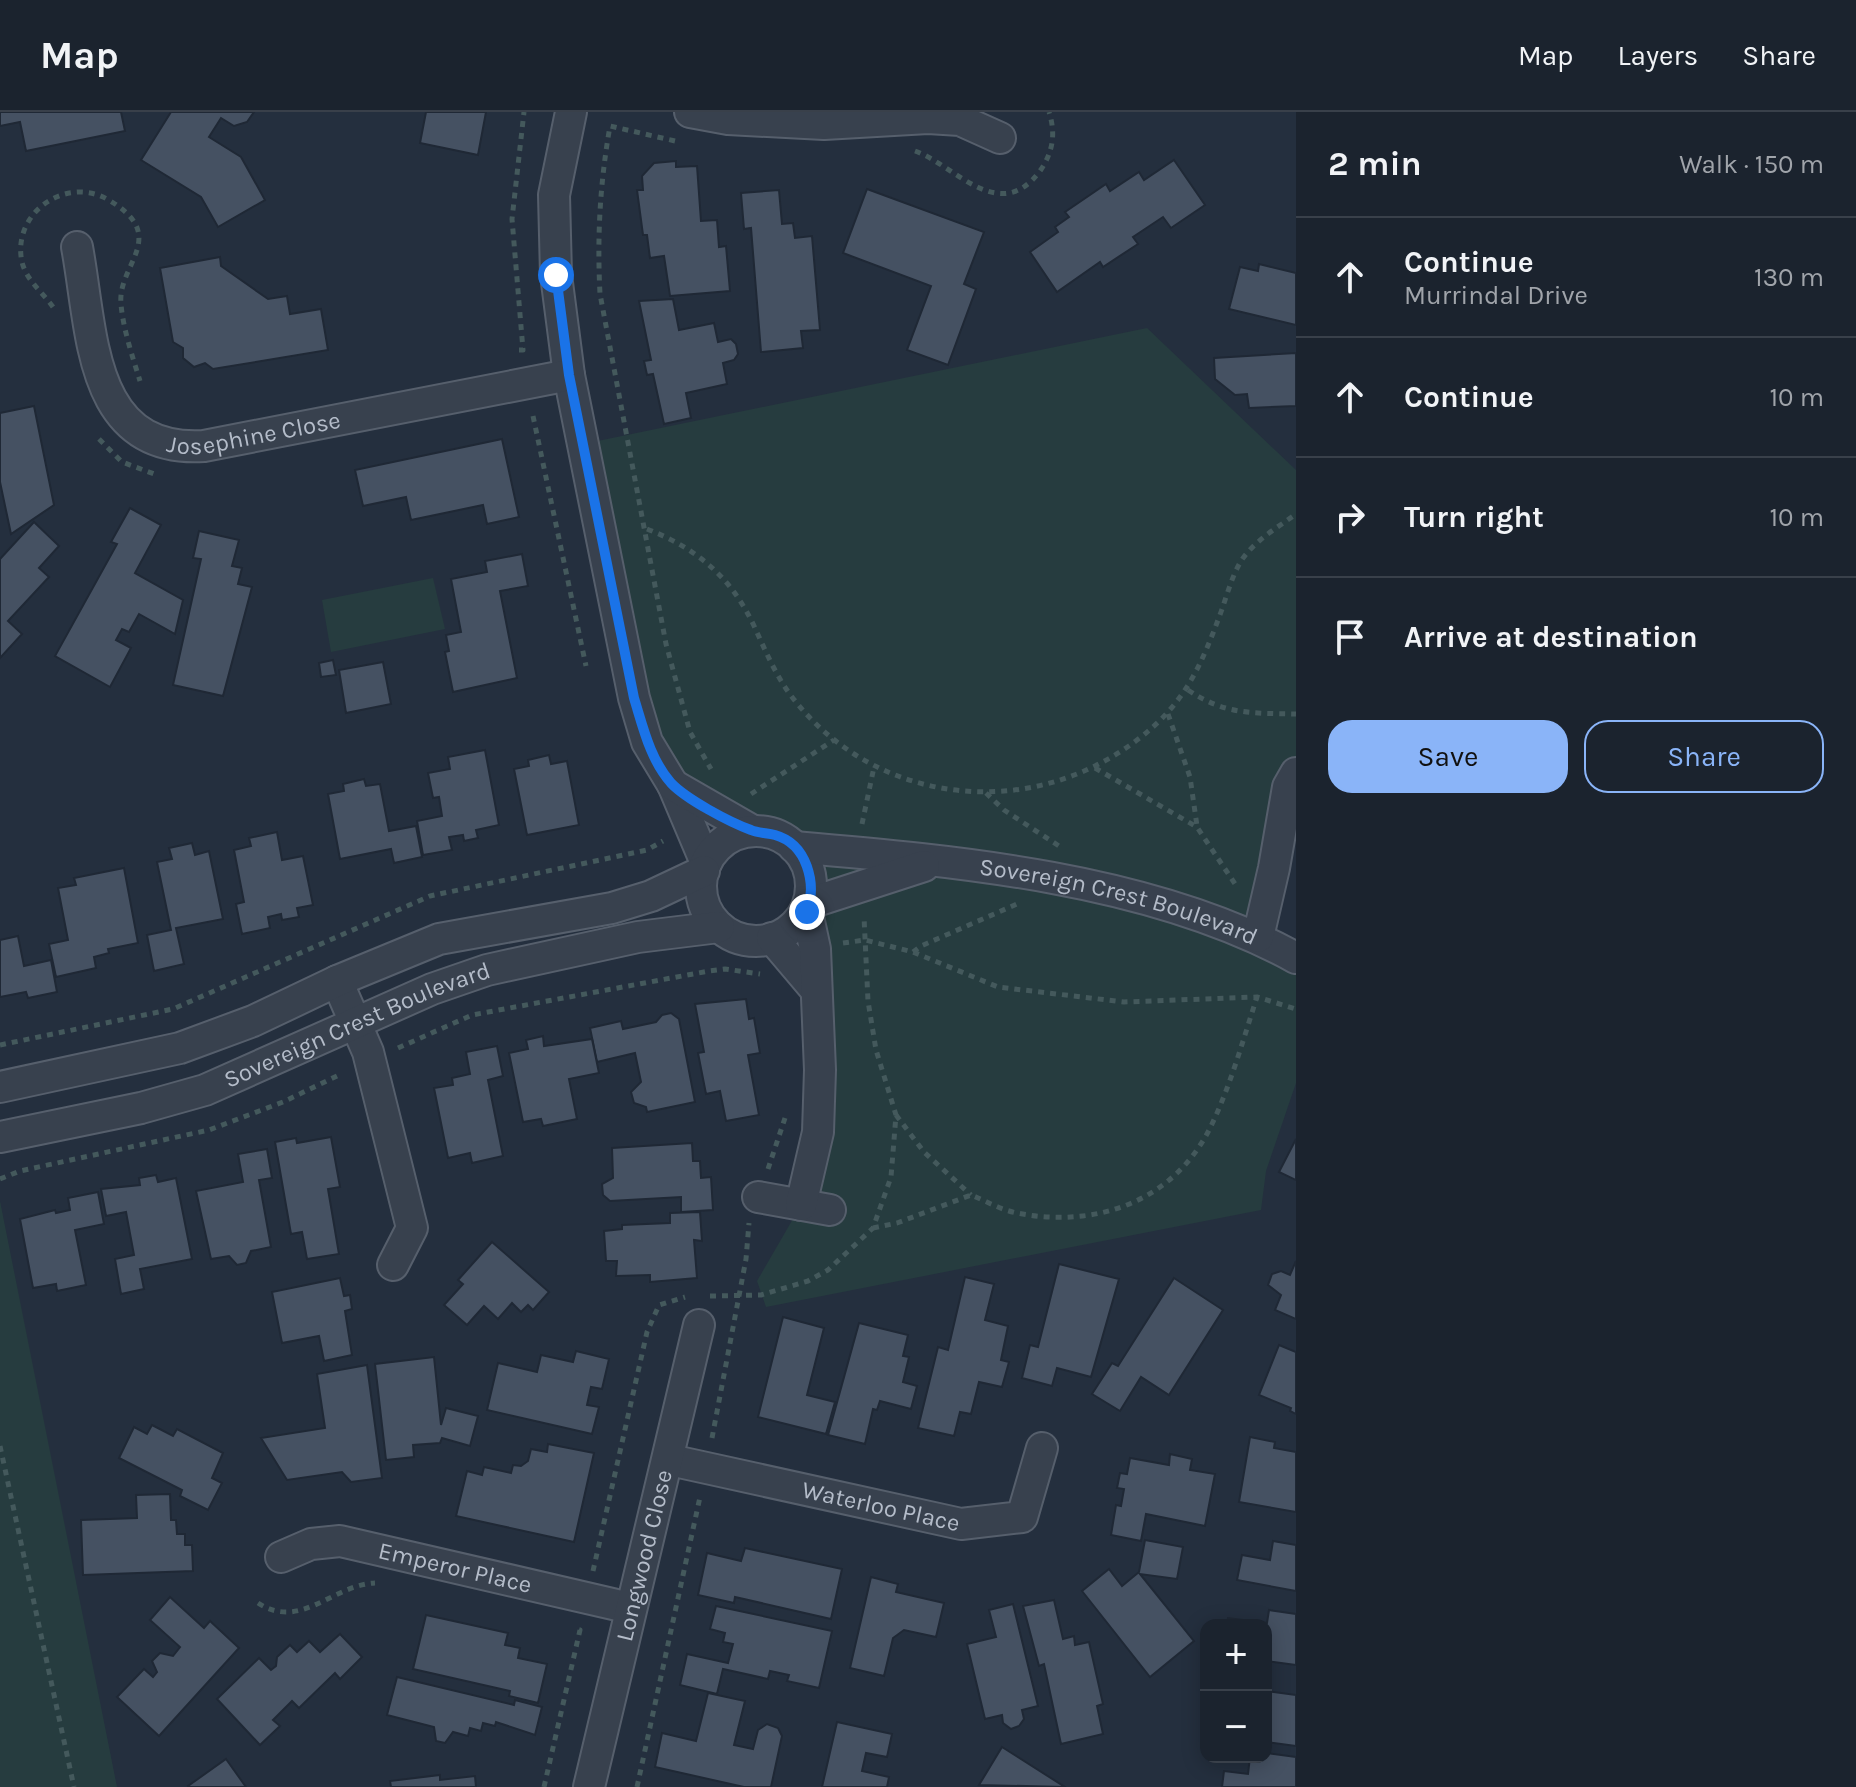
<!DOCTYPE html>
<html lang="en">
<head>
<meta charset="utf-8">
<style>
	body { margin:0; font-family:Karla,sans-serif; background:#242b36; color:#f1f3f6 }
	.controls { position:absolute; right:24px; bottom:24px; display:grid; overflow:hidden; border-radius:16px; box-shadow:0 4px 20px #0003 }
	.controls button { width:72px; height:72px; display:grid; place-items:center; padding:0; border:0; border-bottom:2px solid #39404a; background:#1b232e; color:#f1f3f6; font:40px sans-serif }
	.stop { position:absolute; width:24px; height:24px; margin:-18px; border:6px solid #1a73e8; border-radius:50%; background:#fff }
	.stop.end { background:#1a73e8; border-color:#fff; box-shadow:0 2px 8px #0008 }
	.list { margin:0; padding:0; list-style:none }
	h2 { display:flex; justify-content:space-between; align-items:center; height:104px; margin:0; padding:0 32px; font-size:34px }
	h2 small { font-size:26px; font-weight:400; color:#a0a4aa }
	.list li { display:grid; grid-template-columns:52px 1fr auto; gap:24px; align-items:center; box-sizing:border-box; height:120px; padding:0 32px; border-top:2px solid #39404a }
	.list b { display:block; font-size:30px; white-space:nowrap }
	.list p { margin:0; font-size:26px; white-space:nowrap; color:#a0a4aa }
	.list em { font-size:26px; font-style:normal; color:#a0a4aa }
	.actions { display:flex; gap:16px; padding:24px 32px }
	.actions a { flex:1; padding:18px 0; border:2px solid #8ab4f8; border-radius:24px; text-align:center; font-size:28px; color:#8ab4f8 }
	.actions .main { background:#8ab4f8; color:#111 }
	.icon { flex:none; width:44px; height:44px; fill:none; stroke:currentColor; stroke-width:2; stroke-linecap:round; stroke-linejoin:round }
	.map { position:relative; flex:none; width:1296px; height:1675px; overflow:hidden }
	header { display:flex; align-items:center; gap:48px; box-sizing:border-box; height:112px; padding:0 40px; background:#1b232e; border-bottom:2px solid #39404a }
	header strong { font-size:38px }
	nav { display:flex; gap:44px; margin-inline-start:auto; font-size:28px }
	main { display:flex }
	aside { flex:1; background:#1b232e }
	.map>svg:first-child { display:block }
</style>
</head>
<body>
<header>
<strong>Map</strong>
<nav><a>Map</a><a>Layers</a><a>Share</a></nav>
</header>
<main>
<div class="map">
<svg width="1296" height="1675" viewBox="0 0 1296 1675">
	<rect width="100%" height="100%" fill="#242f3e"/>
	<!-- green -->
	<g fill="#263c3f">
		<path d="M1147 216 1296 358V661L1258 825 1296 846V971L1266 1059 1261 1098 766 1195 757 1169 801 1093 814 1039 807 800C812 769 812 741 780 725 771 720 759 722 750 718 720 701 691 678 662 658L583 332Z"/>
		<polygon points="433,466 445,517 331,540 322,488"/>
		<polygon points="0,1089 117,1675 0,1675"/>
	</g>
	<!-- building -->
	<g fill="#455162" stroke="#1f2835" stroke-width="2">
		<polygon points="0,0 121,0 125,19 26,39 20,10 0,14"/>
		<polygon points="171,0 254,0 247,10 234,14 221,6 209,25 241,45 265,88 218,115 201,85 141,48"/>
		<polygon points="426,0 486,0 478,43 420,31"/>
		<polygon points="1174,48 1205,93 1171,116 1163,105 1133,125 1138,132 1103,155 1100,150 1057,180 1030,140 1058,120 1055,115 1069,105 1065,100 1106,72 1110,79 1139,60 1144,68"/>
		<polygon points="676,49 676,55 697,54 701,109 717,108 719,135 726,134 730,179 670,184 664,144 650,146 647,123 643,123 637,78 643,78 642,64 654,51"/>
		<polygon points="867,77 984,120 964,172 976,177 948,253 907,238 931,174 843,141"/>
		<polygon points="779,78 782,112 793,111 795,126 812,124 820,218 801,219 803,236 761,240 751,116 744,117 741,81"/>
		<polygon points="220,145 221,154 268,187 287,184 290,202 321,197 328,238 213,257 205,251 194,255 183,246 183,236 173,230 160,156"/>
		<polygon points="1259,152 1296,161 1296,213 1229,197 1240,155 1258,159"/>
		<polygon points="673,187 679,218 714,211 718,230 731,227 736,232 738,242 734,248 723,251 727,272 686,281 691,306 664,312 653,262 647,263 644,249 651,248 639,189"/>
		<polygon points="1296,241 1296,294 1249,296 1247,282 1235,283 1215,267 1214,246"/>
		<polygon points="34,294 54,393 11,422 0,370 0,301"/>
		<polygon points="502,327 519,405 487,412 483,393 411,408 406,385 363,394 355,358"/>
		<polygon points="130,396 161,413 135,461 183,488 175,522 139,502 129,520 122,517 116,528 131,536 110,575 55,544 117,432 111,430"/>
		<polygon points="34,410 59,434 39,456 49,465 8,509 22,522 0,546 0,447"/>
		<polygon points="199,419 239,428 232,454 242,456 238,472 252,475 223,584 173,573 201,447 193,446"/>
		<polygon points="522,442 528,474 500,479 517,566 453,580 445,540 449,539 446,523 461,520 451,467 487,460 485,449"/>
		<polygon points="333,548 336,563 321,565 319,551"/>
		<polygon points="383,550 391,592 346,601 339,558"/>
		<polygon points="485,638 499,713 476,718 478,726 464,729 463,723 449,725 452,738 423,743 417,709 442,704 439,685 433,686 428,661 450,657 448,645"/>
		<polygon points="549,643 551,652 567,649 579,713 527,723 514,657 529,654 528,648"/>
		<polygon points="364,667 366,674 380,672 389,719 416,714 422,745 394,751 391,737 340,747 328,682 344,679 343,672"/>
		<polygon points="277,720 282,748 303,744 313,793 297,796 299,805 282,808 281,802 268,805 270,816 242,822 236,792 244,790 234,738 251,734 249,726"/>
		<polygon points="192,731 195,743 209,739 223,807 176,816 184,852 154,859 147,823 171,818 157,750 172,747 169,736"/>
		<polygon points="124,756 138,831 108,837 109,841 94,845 96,856 56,865 49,832 68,828 58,776 76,773 74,766"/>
		<polygon points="18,824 24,854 51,848 57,880 28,886 26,880 0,885 0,828"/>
		<polygon points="746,887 749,907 754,906 760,941 748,943 759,1003 726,1009 720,979 706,982 698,941 704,940 695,892"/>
		<polygon points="671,901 679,907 695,990 647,1000 646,995 634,991 631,980 641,970 635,941 597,950 590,916 621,909 623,917 656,910 662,903"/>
		<polygon points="543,924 544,934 592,927 599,961 569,967 577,1007 543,1014 541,1007 523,1010 509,941 528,937 526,928"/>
		<polygon points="497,934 503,964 488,968 503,1044 472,1051 470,1041 448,1046 434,976 453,973 452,966 470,962 466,940"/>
		<polygon points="331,1025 340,1075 328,1077 339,1142 307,1147 302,1120 291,1122 275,1030 296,1026 297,1031"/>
		<polygon points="1296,1027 1296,1068 1279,1060"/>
		<polygon points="692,1031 693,1049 700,1049 701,1066 711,1065 713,1098 681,1100 681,1085 610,1089 603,1083 602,1072 613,1066 612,1036"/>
		<polygon points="267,1037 272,1066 259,1068 271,1135 251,1139 246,1151 237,1153 229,1144 211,1147 196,1079 243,1070 238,1042"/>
		<polygon points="156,1063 158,1070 176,1066 192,1147 140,1157 144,1177 121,1182 115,1147 134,1143 126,1100 106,1104 101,1077 140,1073 139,1066"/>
		<polygon points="98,1080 104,1112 75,1118 86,1173 57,1179 56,1172 33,1176 20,1107 55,1098 56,1101 70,1098 68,1086"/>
		<polygon points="700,1100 702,1129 694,1128 697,1166 650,1170 650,1163 616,1164 617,1149 606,1149 604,1119 622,1117 622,1113 670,1111 670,1101"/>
		<polygon points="492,1130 549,1180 533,1198 528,1193 521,1200 512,1191 498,1207 484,1194 467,1213 444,1193 463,1172 458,1168"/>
		<polygon points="1296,1149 1296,1207 1275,1198 1281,1183 1268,1173 1272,1162 1281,1159 1290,1163"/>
		<polygon points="1059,1152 1119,1167 1091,1265 1057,1256 1052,1274 1022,1266 1030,1233 1038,1235"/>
		<polygon points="965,1165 994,1172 985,1208 1008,1214 1001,1248 1009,1250 1002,1275 979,1270 971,1302 960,1300 954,1324 918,1316 938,1235 948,1238"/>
		<polygon points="340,1166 344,1184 350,1183 352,1197 345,1199 352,1243 324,1249 319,1224 282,1231 272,1180"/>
		<polygon points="1174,1166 1223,1198 1169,1283 1141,1265 1120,1299 1092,1282 1112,1251 1118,1254"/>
		<polygon points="783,1205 824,1216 807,1283 835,1290 826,1322 758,1305"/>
		<polygon points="859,1211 908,1223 903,1244 909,1245 903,1270 917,1274 911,1297 880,1289 877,1298 873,1297 865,1332 828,1323"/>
		<polygon points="1279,1233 1296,1240 1296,1302 1290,1299 1291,1296 1259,1283"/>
		<polygon points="576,1239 609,1247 602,1277 591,1275 587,1293 599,1295 592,1322 487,1298 498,1251 537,1260 541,1243 573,1250"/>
		<polygon points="434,1245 441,1313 446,1296 478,1304 470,1334 442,1326 440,1331 413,1333 414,1345 386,1348 375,1252"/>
		<polygon points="367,1253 382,1366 351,1370 342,1360 287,1368 261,1326 325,1316 317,1262"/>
		<polygon points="152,1313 173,1324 177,1317 223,1341 212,1366 222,1371 208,1398 180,1384 182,1378 119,1346 134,1315 147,1322"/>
		<polygon points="1250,1325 1275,1330 1274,1336 1296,1340 1296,1400 1239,1390"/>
		<polygon points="548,1332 594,1341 574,1430 456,1404 467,1359 482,1363 484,1355 511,1361 513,1353 521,1354 528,1349 531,1337 547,1340"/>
		<polygon points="1170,1342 1192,1347 1190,1358 1215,1362 1205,1414 1146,1402 1141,1429 1111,1423 1116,1393 1121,1394 1124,1377 1117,1376 1120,1361 1127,1362 1130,1346 1169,1353"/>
		<polygon points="170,1382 171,1408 176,1408 177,1422 185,1422 185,1433 192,1433 193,1459 83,1463 81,1408 137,1406 136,1383"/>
		<polygon points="1145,1428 1183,1435 1177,1467 1140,1462 1194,1529 1150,1565 1082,1479 1109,1457 1122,1474 1139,1460"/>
		<polygon points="1273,1429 1296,1433 1296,1479 1237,1468 1242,1443 1270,1448"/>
		<polygon points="745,1436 842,1457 831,1507 735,1485 734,1491 698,1483 707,1441 741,1449"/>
		<polygon points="871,1465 898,1472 896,1480 944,1491 936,1525 904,1518 893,1526 884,1564 850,1556"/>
		<polygon points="170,1485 204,1516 210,1509 239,1536 159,1624 117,1585 144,1557 153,1565 157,1560 152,1549 160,1541 173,1544 180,1535 150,1508"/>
		<polygon points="1054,1488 1063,1527 1074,1524 1075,1533 1089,1530 1103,1592 1097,1594 1103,1622 1061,1632 1044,1552 1039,1554 1023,1494"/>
		<polygon points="1013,1492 1038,1594 1022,1598 1024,1607 1019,1614 1011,1617 1003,1611 1002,1603 985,1607 967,1532 996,1525 989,1498"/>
		<polygon points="716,1494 832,1519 819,1576 787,1569 789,1563 770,1559 768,1567 723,1557 717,1582 680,1573 687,1542 728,1551 733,1532 723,1530 725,1521 710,1517"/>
		<polygon points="1269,1498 1296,1502 1296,1553 1266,1549 1266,1513 1227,1513 1228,1506 1267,1511"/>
		<polygon points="426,1503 508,1521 505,1533 520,1536 518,1546 547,1552 538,1591 509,1584 510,1579 413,1557"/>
		<polygon points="340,1522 362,1545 340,1567 335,1561 299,1596 292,1589 273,1608 280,1614 260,1633 217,1587 259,1546 271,1558 276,1554 277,1545 290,1533 297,1540 309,1529 320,1540"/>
		<polygon points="397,1565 514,1593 515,1588 542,1595 535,1623 496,1610 495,1614 483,1611 481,1619 470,1616 468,1624 453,1620 445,1631 436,1629 434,1615 387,1603"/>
		<polygon points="1266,1579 1296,1583 1296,1634 1266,1630"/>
		<polygon points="708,1581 745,1589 734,1633 753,1637 758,1618 767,1612 778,1616 782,1624 771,1675 744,1675 655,1655 662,1621 696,1629"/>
		<polygon points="837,1610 892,1622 887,1645 866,1641 862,1659 889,1665 887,1675 822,1675"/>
		<polygon points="1002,1635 1065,1675 979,1673"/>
		<polygon points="1267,1641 1296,1645 1296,1675 1222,1675 1224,1659 1248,1662 1250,1645 1266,1645"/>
		<polygon points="226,1647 246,1675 189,1675 188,1674"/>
		<polygon points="440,1663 440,1668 475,1664 476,1675 391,1675 390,1669"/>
	</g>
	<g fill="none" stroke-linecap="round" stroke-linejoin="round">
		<defs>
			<g id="minor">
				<polyline points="571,0 554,83 556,163 569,263 634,586 647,630 673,673 706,751"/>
				<polyline points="690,0 728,7 824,12 928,6 960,8 1000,26"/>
				<path id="s1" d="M77 135C93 220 88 341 204 334L569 263"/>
				<polyline points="673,673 753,719"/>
				<circle cx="756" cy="774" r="55"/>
				<path id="s2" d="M794 735C957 749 1151 766 1296 846"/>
				<polyline points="810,791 924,754"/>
				<polyline points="1258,825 1274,756 1288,675 1296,661"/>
				<polyline points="772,826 816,878"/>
				<polyline points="337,869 368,940 412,1116 393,1153"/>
				<polyline points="0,975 180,936 253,909 337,869 439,827 612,796 651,784 704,759"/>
				<path id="s3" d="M0 1025 141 996 205 978 432 877 487 858 638 825 719 815"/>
				<polyline points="758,1085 830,1098"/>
				<polyline points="801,1093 818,1020 820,958 815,837 807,800"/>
				<path id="s4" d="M670 1348 961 1412 1022 1405 1042 1336"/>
				<path id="s5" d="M281 1445 311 1432 340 1429 630 1496"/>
				<path id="s6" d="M589 1675 699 1213"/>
			</g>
		</defs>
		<!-- minor casing -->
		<use href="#minor" stroke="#565f6c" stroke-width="34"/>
		<!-- path -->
		<g stroke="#44595c" stroke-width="5" stroke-dasharray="6 6" stroke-linecap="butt">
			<path d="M675 29 610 14C600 71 597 124 600 182L666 532 690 620 711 657"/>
			<path d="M915 39C955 53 999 114 1040 59 1053 40 1056 22 1049 0"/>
			<path d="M53 195C41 178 23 166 21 144 16 98 67 65 107 87 172 124 117 152 121 192 123 217 133 246 140 269"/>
			<polyline points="519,238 523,238 512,107 524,0"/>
			<polyline points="533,304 586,554"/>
			<polyline points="99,327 122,350 157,363"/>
			<path d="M647 417C698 437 732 466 755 516 766 540 776 564 792 585 876 694 1029 710 1137 628 1185 592 1201 554 1221 500 1227 483 1232 464 1241 449 1255 428 1277 416 1296 402"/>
			<path d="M1188 578C1225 603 1252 601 1296 602"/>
			<polyline points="1168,602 1190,665 1197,714"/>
			<polyline points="1095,656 1197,715 1237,775"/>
			<polyline points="986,681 1004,698 1059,734"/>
			<polyline points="751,682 834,628"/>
			<polyline points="862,712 874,655"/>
			<polyline points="843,831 865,828 913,840 998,875 1124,890 1257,885 1296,897"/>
			<polyline points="913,840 921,834 1017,792"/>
			<polyline points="0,933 173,897 430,784 647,738 663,729"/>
			<polyline points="398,936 472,903 709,859 725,857 760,862"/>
			<polyline points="896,1003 924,1040 971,1083"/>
			<polyline points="768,1057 785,1006"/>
			<polyline points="0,1067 20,1059 209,1018 283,990 341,962"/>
			<path d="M873 1116 897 1111 971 1083C986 1089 1001 1098 1017 1101 1096 1117 1176 1089 1212 1012 1231 972 1243 928 1257 885"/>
			<polyline points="710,1184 761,1183 808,1169 828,1158 873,1116 891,1065 896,1003 876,938 868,889 864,805"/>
			<polyline points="712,1326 746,1147 749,1111"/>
			<polyline points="0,1334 74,1675"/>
			<polyline points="593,1459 647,1220 659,1193 685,1185"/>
			<path d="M258 1491C301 1519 332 1473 375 1471"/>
			<polyline points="544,1675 580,1518 576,1517"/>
			<polyline points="637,1675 700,1385"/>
		</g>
		<!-- minor -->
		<use href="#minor" stroke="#38414e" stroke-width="30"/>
	</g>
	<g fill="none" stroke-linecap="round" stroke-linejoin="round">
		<!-- route -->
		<path stroke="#1a73e8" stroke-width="10" d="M556 163 569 263 634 586C643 615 650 647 671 671 686 687 729 710 751 718 758 721 767 721 775 723 807 732 817 771 807 800"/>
	</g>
	<g text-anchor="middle" stroke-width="6" stroke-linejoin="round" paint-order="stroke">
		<!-- street labels -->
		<g font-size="24" fill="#b4bcc9" stroke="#1d2633">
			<text dy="8" stroke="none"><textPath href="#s1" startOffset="318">Josephine Close</textPath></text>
			<text dy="8" stroke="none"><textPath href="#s2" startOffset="330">Sovereign Crest Boulevard</textPath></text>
			<text dy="8" stroke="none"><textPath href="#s3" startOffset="376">Sovereign Crest Boulevard</textPath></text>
			<text dy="8" stroke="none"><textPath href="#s4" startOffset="216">Waterloo Place</textPath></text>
			<text dy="8" stroke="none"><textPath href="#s6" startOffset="238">Longwood Close</textPath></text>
			<text dy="8" stroke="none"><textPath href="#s5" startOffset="180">Emperor Place</textPath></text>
		</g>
	</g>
</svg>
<div class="controls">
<button>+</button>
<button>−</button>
</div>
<div class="stop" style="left:556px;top:163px"></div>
<div class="stop end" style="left:807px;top:800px"></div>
</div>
<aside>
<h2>2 min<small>Walk · 150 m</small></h2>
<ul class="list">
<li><svg class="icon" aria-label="ahead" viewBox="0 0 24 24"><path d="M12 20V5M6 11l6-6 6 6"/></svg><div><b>Continue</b><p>Murrindal Drive</p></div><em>130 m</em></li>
<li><svg class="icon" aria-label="ahead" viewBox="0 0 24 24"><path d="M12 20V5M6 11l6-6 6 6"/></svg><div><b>Continue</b></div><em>10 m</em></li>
<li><svg class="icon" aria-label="right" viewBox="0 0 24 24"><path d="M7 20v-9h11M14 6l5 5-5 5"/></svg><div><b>Turn right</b></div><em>10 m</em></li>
<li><svg class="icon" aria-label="arrive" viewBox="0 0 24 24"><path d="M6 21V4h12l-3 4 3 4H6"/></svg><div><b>Arrive at destination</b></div></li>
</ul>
<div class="actions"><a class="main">Save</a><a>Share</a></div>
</aside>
</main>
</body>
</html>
